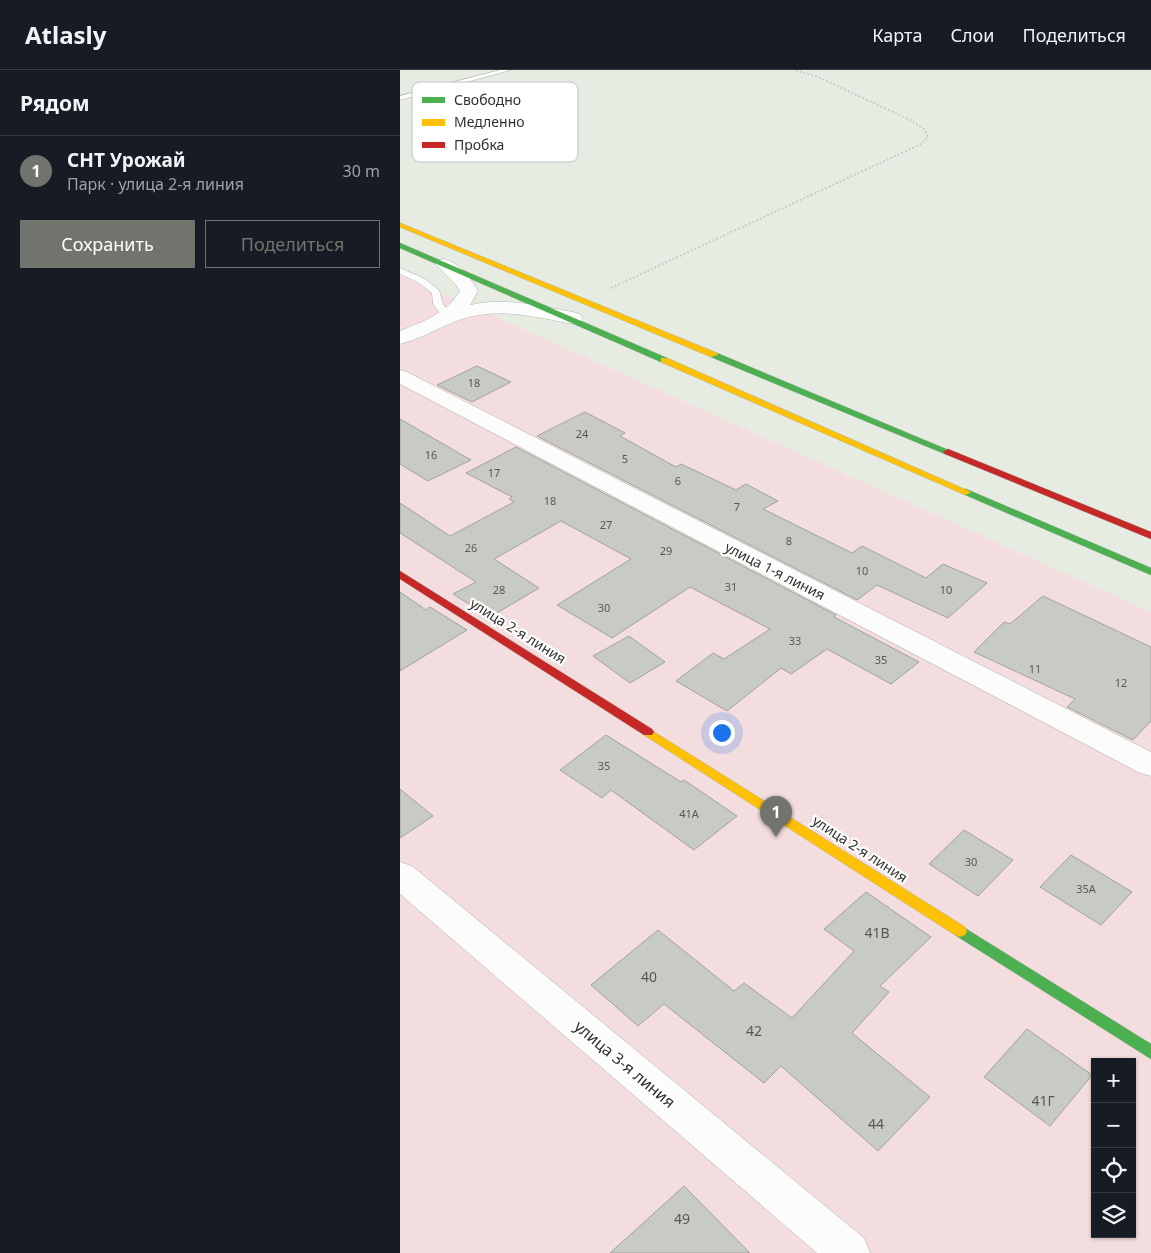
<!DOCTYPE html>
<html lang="ru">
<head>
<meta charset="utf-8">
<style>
	body { margin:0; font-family:"Noto Sans",sans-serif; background:#20242c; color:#f1f3f6 }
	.controls { position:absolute; right:15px; bottom:15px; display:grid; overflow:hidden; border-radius:0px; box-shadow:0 1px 4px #0004 }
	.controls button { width:45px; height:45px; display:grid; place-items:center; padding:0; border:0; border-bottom:1px solid #363941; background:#171b24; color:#f1f3f6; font:25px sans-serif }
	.you { position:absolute; left:321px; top:662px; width:18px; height:18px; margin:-12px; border:4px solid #fff; border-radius:50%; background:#1a73e8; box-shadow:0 0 0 8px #1a73e833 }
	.badge { display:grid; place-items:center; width:32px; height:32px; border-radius:50%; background:#70746c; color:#fff; font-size:16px; font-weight:700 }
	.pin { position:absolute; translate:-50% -41px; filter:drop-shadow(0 1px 2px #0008) }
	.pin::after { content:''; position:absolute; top:26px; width:18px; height:15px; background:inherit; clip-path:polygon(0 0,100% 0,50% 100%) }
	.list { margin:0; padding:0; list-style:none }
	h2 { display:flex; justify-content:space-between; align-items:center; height:65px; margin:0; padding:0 20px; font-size:21px }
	h2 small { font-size:16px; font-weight:400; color:#9ea1a6 }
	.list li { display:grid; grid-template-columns:32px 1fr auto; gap:15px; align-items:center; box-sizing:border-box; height:70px; padding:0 20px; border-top:1px solid #363941 }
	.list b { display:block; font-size:19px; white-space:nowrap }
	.list p { margin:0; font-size:16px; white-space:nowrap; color:#9ea1a6 }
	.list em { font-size:16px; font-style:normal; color:#9ea1a6 }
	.actions { display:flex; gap:10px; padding:15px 20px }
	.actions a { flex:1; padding:11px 0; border:1px solid #70746c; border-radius:0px; text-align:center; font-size:18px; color:#70746c }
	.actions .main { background:#70746c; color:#fff }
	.icon { flex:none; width:28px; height:28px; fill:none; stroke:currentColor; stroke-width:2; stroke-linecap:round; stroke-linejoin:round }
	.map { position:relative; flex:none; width:751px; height:1183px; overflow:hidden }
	header { display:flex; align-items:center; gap:30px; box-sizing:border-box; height:70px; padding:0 25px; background:#171b24; border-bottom:1px solid #363941 }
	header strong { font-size:24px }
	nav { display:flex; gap:28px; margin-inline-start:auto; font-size:18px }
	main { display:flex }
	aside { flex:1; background:#171b24 }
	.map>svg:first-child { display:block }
</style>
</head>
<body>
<header>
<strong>Atlasly</strong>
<nav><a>Карта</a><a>Слои</a><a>Поделиться</a></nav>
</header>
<main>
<aside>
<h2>Рядом<small></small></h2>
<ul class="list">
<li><span class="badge">1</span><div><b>СНТ Урожай</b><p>Парк · улица 2-я линия</p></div><em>30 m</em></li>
</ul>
<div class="actions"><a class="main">Сохранить</a><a>Поделиться</a></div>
</aside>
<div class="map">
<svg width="751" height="1183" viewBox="0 0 751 1183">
	<rect width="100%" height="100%" fill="#e7ece2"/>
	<!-- green -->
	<path fill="#f4ddde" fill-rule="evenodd" d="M0 206 70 235 751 542V1183H0ZM695 992H732V1164H695Z"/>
	<!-- building -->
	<g fill="#c8cbc4" stroke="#a0a39c">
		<polygon points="77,296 111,312 72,332 37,315"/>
		<polygon points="185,342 225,363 220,366 276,397 281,394 336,420 346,414 378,431 363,439 452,483 462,476 526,508 543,494 587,513 548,548 477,515 457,530 137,366"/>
		<polygon points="0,349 71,390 28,411 0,394"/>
		<polygon points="116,377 436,545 434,547 519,592 491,614 427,579 391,604 381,598 327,641 276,611 313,583 324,589 370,559 290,517 212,568 157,535 231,489 161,451 94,489 139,518 90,547 53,524 76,512 0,463 0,433 50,466 114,432 109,429 112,427 66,403"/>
		<polygon points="0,522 26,540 30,537 67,560 0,601"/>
		<polygon points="643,526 751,577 751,651 733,670 667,637 675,629 574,582 604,552 610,554"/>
		<polygon points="229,566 265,592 230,613 193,586"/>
		<polygon points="206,665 281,712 284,710 337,746 294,780 211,720 202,728 160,700"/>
		<polygon points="0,719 33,746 0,768"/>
		<polygon points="564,760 613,790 578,826 529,794"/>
		<polygon points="671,785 732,822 701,855 640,817"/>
		<polygon points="466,822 531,867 480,916 489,922 452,963 530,1027 478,1081 381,996 364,1013 264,934 238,956 191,915 258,860 334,921 344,913 392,948 454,881 424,859"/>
		<polygon points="627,959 692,1005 650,1056 584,1007"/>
		<polygon points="284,1116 350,1183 210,1183"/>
	</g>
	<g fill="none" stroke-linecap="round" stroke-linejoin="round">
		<defs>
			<g id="lane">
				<polygon points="100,0 111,0 0,30 0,26"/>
				<polygon points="0,198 25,209 39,220 43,234 52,247 50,249 44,249 33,234 32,223 19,213 0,204"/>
			</g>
			<g id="street">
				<path d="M44 189C59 192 71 208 78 221L70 235C105 227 139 236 173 242L180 244 183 248 180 252 173 254C136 247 99 237 62 249 41 256 21 269 0 274V261C24 251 46 244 60 221L56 215 35 194 38 190Z"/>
				<polygon points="0,300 7,302 751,682 751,706 740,703 0,314"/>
				<polygon points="0,792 12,796 464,1168 470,1183 417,1183 0,824"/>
			</g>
			<g id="fast">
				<polygon points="0,173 267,288 268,290 264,292 261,292 0,178"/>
				<polygon points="311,283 317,283 553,382 548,385 545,384 311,287"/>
				<polygon points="566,419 751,498 751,505 563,424 563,420"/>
				<polygon points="560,855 751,974 751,989 555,865 553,861 555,857"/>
			</g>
			<g id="slow">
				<polygon points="0,153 317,283 318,285 311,287 0,157"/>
				<polygon points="261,288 267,288 571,422 566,425 563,424 261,292"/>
				<polygon points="248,658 565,857 567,861 565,865 560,867 555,865 244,665 242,662 244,659"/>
			</g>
			<g id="jam">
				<polygon points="548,379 751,462 751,469 545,384 543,382"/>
				<polygon points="0,501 252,659 254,662 252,665 244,665 0,509"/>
			</g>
		</defs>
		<!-- lane casing -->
		<use href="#lane" stroke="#adb0a9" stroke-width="1"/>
		<!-- street casing -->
		<use href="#street" stroke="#adb0a9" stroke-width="1"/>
		<!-- fast casing -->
		<use href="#fast" stroke="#adb0a9" stroke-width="1"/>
		<!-- slow casing -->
		<use href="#slow" stroke="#adb0a9" stroke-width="1"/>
		<!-- jam casing -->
		<use href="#jam" stroke="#adb0a9" stroke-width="1"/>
		<!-- path -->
		<polyline stroke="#cbccc9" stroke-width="2" stroke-dasharray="2 2" stroke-linecap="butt" points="211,218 521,74 528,67 524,59 510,50 418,7 395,0"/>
		<!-- lane -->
		<use href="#lane" fill="#fbfcfb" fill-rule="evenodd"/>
		<!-- street -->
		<use href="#street" fill="#fbfcfb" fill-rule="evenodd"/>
		<!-- fast -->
		<use href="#fast" fill="#4caf50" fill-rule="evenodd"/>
		<!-- slow -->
		<use href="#slow" fill="#ffc107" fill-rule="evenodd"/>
		<!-- jam -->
		<use href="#jam" fill="#c62828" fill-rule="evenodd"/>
	</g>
	<g text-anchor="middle" stroke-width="4.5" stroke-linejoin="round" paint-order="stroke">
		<!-- number labels -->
		<g font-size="11" fill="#565953">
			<text x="74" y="317">18</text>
			<text x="182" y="368">24</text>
			<text x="31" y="389">16</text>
			<text x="225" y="393">5</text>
			<text x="94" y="407">17</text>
			<text x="278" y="415">6</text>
			<text x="150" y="435">18</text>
			<text x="337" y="441">7</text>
			<text x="206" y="459">27</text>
			<text x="389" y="475">8</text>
			<text x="71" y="482">26</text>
			<text x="266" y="485">29</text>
			<text x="462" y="505">10</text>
			<text x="331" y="521">31</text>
			<text x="99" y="524">28</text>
			<text x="546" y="524">10</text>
			<text x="204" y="542">30</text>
			<text x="395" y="575">33</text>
			<text x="481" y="594">35</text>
			<text x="635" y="603">11</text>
			<text x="721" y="617">12</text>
			<text x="204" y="700">35</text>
			<text x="289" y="748">41А</text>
			<text x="571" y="796">30</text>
			<text x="686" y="823">35А</text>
		</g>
		<!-- street labels -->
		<g font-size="14" fill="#30332d" stroke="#fff">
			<text transform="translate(375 501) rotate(27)" y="5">улица 1-я линия</text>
			<text transform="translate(118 561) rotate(32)" y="5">улица 2-я линия</text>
			<text transform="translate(460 779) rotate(33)" y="5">улица 2-я линия</text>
		</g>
		<!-- near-number labels -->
		<g font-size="14" fill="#565953">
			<text x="477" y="868">41В</text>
			<text x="249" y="912">40</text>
			<text x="354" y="966">42</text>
			<text x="643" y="1036">41Г</text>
			<text x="476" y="1059">44</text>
			<text x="282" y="1154">49</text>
		</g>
		<!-- near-street labels -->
		<g font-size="16" fill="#30332d" stroke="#fff">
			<text transform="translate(225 994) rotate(40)" y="6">улица 3-я линия</text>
		</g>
	</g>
	<!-- legend -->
	<rect x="12" y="12" width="166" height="80" rx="8" fill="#fff" stroke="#c1c2c0" stroke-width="1"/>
	<rect x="22" y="27" width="23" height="6" fill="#4caf50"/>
	<rect x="22" y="49" width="23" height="7" fill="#ffc107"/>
	<rect x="22" y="72" width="23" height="6" fill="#c62828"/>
	<g font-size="14" fill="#30332d">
		<text x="54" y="35">Свободно</text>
		<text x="54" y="57">Медленно</text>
		<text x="54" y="80">Пробка</text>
	</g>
</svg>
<div class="controls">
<button>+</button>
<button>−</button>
<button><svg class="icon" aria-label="locate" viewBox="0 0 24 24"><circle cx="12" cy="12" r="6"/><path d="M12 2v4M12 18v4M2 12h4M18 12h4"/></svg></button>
<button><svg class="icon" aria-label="layers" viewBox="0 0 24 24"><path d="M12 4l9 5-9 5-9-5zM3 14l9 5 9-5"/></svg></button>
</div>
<div class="you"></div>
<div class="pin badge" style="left:376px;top:767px">1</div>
</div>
</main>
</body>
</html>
